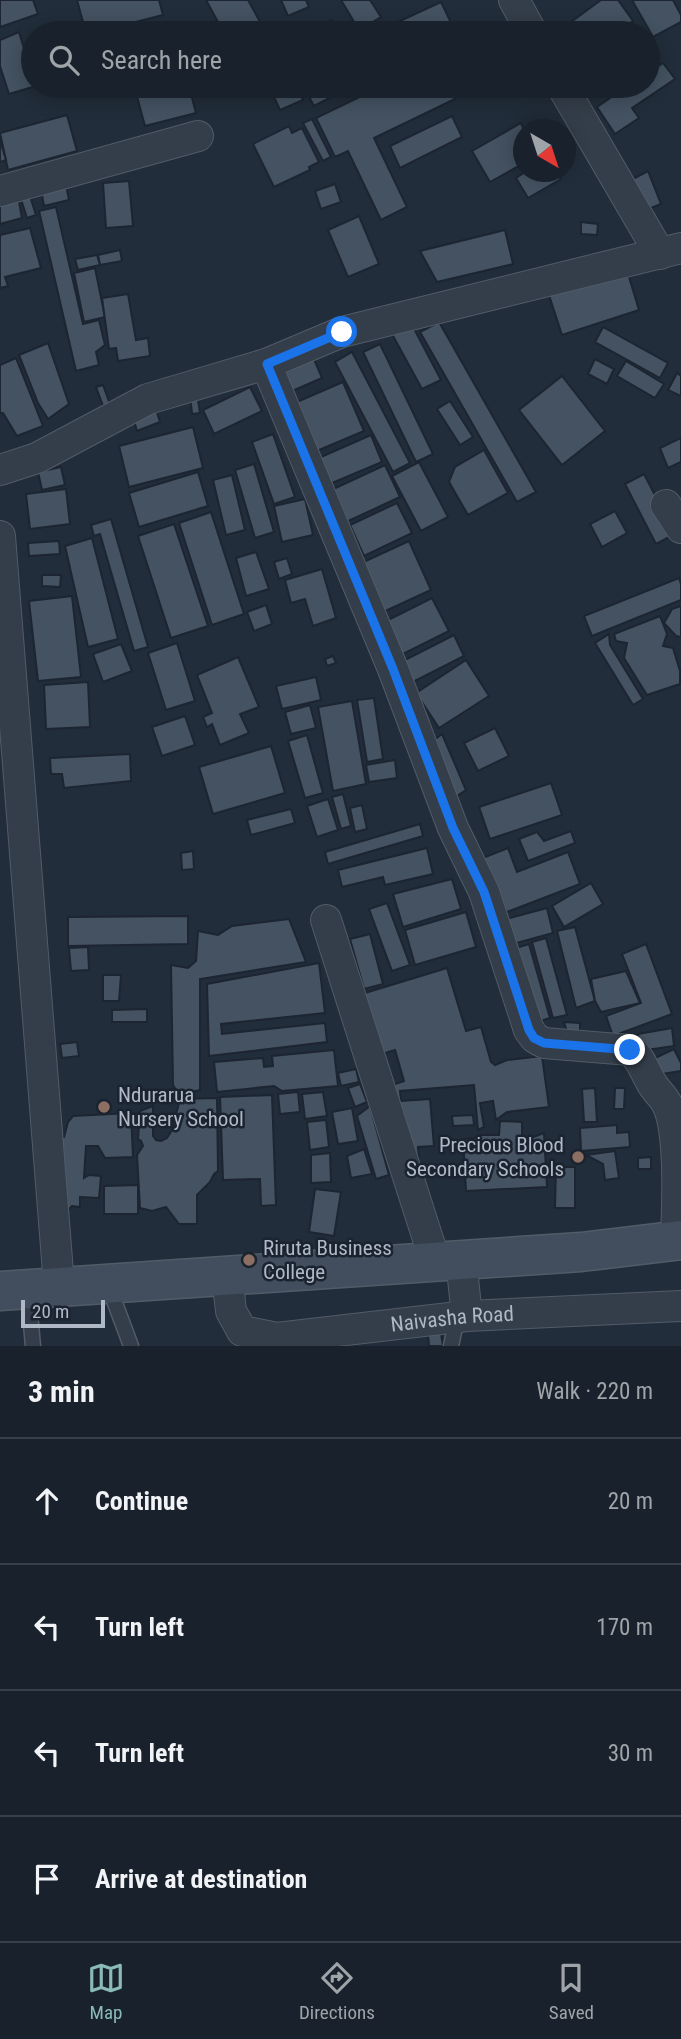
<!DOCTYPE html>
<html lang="en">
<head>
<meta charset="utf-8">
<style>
	body { margin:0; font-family:"Roboto Condensed",sans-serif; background:#222a34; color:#f1f3f6 }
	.compass { position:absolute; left:513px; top:119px; width:63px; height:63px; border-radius:50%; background:#19222c; box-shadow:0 4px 18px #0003; rotate:141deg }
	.scale { position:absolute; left:21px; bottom:18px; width:84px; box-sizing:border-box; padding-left:7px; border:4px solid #afb9c6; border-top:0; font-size:19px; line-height:24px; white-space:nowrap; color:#afb9c6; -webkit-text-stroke:5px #1a232f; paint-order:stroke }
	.stop { position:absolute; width:21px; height:21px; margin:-16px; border:5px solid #1a73e8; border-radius:50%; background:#fff }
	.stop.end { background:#1a73e8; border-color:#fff; box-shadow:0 2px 7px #0008 }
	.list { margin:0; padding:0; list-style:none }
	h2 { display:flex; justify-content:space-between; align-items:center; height:91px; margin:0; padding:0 28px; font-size:30px }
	h2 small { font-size:23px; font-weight:400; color:#9fa4a9 }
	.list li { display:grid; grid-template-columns:46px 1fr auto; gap:21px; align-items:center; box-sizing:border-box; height:126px; padding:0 28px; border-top:2px solid #373f48 }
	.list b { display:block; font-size:26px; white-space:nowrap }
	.list em { font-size:23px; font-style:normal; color:#9fa4a9 }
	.icon { flex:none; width:38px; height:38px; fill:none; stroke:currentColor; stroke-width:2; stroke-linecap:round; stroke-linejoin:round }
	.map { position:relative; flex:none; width:681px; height:1346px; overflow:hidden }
	.search { position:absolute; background:#19222c; box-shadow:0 4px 18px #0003; left:21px; right:21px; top:21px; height:77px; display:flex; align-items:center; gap:18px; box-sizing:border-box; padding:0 24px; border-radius:38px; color:#9fa4a9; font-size:26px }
	.sheet { height:595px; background:#19222c }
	nav { display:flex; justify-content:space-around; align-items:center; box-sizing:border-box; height:98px; border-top:2px solid #373f48; background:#19222c; font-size:19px; color:#9fa4a9 }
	nav a { display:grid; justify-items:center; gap:4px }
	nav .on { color:#8bbbb9 }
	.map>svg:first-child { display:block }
</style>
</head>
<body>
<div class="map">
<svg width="681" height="1346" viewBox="0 0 681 1346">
	<rect width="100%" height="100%" fill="#212d3a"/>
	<!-- building -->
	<g fill="#445261" stroke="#1c2531" stroke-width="2">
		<polygon points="0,0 33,0 38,14 0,27"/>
		<polygon points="77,0 159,0 163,15 93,33 86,33"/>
		<polygon points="206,0 248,0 264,29 255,33 224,33"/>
		<polygon points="281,0 306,0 309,7 288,16"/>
		<polygon points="341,0 370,0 381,17 359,30"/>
		<polygon points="601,0 618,0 633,21 616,33 556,33"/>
		<polygon points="632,0 673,0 681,15 681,22 653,37"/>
		<polygon points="441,2 456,33 374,33"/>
		<polygon points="332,20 339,33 306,33"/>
		<polygon points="19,32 33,78 33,86 36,86 9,94 0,66 0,40"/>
		<polygon points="663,63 675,79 632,108 639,118 615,134 597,107 628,86 648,86 648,73"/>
		<polygon points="162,86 189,86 196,113 145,126 136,93"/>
		<polygon points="269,86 296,86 303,100 280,110"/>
		<polygon points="303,86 353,86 314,106"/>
		<polygon points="382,86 448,86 455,99 374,138 407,207 381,220 348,151 335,157 316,118"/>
		<polygon points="67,115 77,151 8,170 0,133"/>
		<polygon points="452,116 462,137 400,168 390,146"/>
		<polygon points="312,119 331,157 323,161 303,123"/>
		<polygon points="521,123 524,130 524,163 490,182 472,151"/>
		<polygon points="289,126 292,133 302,128 319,162 309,167 310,170 274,187 253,144"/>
		<polygon points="0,140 6,160 0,162"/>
		<polygon points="648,171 661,204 641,212 627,182"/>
		<polygon points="525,172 556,172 561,179 528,198 516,178"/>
		<polygon points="65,179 69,200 44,206 40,184"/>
		<polygon points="129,181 133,226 106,228 103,183"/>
		<polygon points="35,184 39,196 31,199 36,215 27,218 18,190"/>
		<polygon points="335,184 341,202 321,209 315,191"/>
		<polygon points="17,191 22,218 0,224 0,196"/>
		<polygon points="56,207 83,324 99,320 105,345 96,352 99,365 76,371 39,211"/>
		<polygon points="359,216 379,264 348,277 328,230"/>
		<polygon points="581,222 598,224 597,235 581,234"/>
		<polygon points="30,228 41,268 5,277 8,286 0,288 0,235"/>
		<polygon points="505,230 513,264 437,282 420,251"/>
		<polygon points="120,250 122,261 100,265 98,255"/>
		<polygon points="97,255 100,265 78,270 75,259"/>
		<polygon points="626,267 639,310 562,335 548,292"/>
		<polygon points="95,268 105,317 84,322 74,273"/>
		<polygon points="128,294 136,340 148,338 150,356 118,361 116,348 109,349 102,298"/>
		<polygon points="439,322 536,492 517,502 420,332"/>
		<polygon points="411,323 441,380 422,389 392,334"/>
		<polygon points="603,327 668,363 660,378 595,342"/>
		<polygon points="48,343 69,404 48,419 38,403 19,355"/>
		<polygon points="380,344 433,454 416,462 363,352"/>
		<polygon points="352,352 410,463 393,472 335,362"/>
		<polygon points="16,358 43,426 17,436 3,413 0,413 0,365"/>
		<polygon points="314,359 322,378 290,392 282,372"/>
		<polygon points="595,359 614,369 607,384 588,374"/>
		<polygon points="626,361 664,384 655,398 617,376"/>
		<polygon points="677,373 681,376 681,396 668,390"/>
		<polygon points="562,376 605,431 562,465 519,410"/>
		<polygon points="343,382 364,431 312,453 292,404"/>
		<polygon points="103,385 110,404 103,406 96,387"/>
		<polygon points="250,387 262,411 214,434 203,410"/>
		<polygon points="197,393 200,413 192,414 190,394"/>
		<polygon points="450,401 473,437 460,445 437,409"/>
		<polygon points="155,406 160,422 137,431 132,414"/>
		<polygon points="193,427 203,468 129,487 119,446"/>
		<polygon points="273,434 295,497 274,504 252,442"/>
		<polygon points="371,435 382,462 325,486 314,460"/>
		<polygon points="681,438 681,462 668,468 660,448"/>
		<polygon points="484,450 508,493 468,515 449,482 455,467"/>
		<polygon points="419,462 448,517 421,531 392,476"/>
		<polygon points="254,464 274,532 255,538 235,470"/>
		<polygon points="385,465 400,497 344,523 329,491"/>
		<polygon points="61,467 65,485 42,490 38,472"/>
		<polygon points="198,472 208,506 139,527 129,493"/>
		<polygon points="644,474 675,534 656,544 625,484"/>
		<polygon points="232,475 245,530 226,535 213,480"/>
		<polygon points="66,489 70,524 30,529 26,494"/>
		<polygon points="305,499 313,535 282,542 274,506"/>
		<polygon points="397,503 412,533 364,556 350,525"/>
		<polygon points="615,511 627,533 602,547 590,524"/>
		<polygon points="211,512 244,614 212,625 179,523"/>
		<polygon points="111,519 148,647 134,651 100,534 94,536 91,525"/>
		<polygon points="174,524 208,626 171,638 138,536"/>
		<polygon points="92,538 118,639 88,647 65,546"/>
		<polygon points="59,541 60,554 29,556 28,543"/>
		<polygon points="409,541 431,590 381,613 359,564"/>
		<polygon points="256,552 269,589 246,596 236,558"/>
		<polygon points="287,558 292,574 279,579 274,562"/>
		<polygon points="322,569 336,618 313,626 305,599 291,603 285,580"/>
		<polygon points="42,575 61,575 60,587 42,586"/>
		<polygon points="679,578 681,584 681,600 592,636 584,616"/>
		<polygon points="72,596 81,677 38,681 29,601"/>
		<polygon points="432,598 449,631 401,655 384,622"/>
		<polygon points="266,605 272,624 254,631 247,612"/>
		<polygon points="681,606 681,637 676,636 664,623 672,609"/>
		<polygon points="660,616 667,634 663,646 673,648 680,671 680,684 647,695 624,658 627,643 616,641 614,634"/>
		<polygon points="609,634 610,645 643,699 633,705 595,643"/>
		<polygon points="454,635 464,656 407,685 397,664"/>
		<polygon points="177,643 195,701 166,710 148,653"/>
		<polygon points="121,644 132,671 103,682 93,654"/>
		<polygon points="333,656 336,663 327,666 325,659"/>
		<polygon points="238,657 259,707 240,714 249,733 220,745 212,724 207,727 203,717 212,713 197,675"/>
		<polygon points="466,660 489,696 439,728 416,693"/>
		<polygon points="316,677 321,700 282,709 276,686"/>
		<polygon points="88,682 90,727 46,729 44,685"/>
		<polygon points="374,698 383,759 367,762 357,700"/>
		<polygon points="352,701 366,784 333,791 318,707"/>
		<polygon points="310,705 316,728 291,734 285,712"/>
		<polygon points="185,716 195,745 162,756 152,727"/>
		<polygon points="495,728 509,756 478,771 464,743"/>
		<polygon points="442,734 466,790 452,799 430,743"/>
		<polygon points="307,735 323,793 305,798 288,741"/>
		<polygon points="271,746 285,793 213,814 199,767"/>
		<polygon points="130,754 131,781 64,788 62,774 51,774 50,758"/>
		<polygon points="395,760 397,778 369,782 366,765"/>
		<polygon points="551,783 562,815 490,839 479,807"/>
		<polygon points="343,794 351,826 341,829 332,797"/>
		<polygon points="328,799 338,830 317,837 307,806"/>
		<polygon points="362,805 367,829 355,832 350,808"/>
		<polygon points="291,809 295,823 251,835 247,820"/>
		<polygon points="420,824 423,836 328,864 325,852"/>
		<polygon points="571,831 575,843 528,861 519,839 537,832 544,841"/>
		<polygon points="427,848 433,874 385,885 383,877 342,887 338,870"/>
		<polygon points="508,848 517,872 568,852 580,884 507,912 494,895 480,859"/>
		<polygon points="193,851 194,869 182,870 181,853"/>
		<polygon points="452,879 461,909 403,927 393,894"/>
		<polygon points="591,883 603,904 564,927 552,906"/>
		<polygon points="387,903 410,965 392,971 369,909"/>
		<polygon points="547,908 553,933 505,946 499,921"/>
		<polygon points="466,912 476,947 415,965 405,930"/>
		<polygon points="188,916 188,944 68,946 68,917"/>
		<polygon points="289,919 306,962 200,979 200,1090 179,1095 173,1085 171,965 188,968 196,961 198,931 218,935 232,926"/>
		<polygon points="575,927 595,1001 576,1008 557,931"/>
		<polygon points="370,934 383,984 364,989 350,939"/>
		<polygon points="546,938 567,1015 553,1018 532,942"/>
		<polygon points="529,944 550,1018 537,1022 516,948"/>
		<polygon points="646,944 672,1014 613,1036 606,1016 641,1003 622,954"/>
		<polygon points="88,947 89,970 71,971 69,948"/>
		<polygon points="319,963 325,1013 221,1024 222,1034 325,1023 327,1042 209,1056 207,984"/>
		<polygon points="447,968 466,1031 481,1027 491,1062 495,1065 507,1060 542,1056 549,1107 507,1112 496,1120 493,1101 480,1103 484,1127 478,1130 474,1085 400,1091 401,1101 430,1099 434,1146 418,1147 421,1190 389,1086 404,1081 395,1050 372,1057 355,996"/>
		<polygon points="626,971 640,1003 601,1012 595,1001 591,979"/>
		<polygon points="103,975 121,975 119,1001 103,1001"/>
		<polygon points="147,1009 147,1022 112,1022 112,1010"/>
		<polygon points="564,1022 580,1023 580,1032 567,1032"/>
		<polygon points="672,1028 674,1046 640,1051 638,1034"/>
		<polygon points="77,1042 79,1056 62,1058 60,1044"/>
		<polygon points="674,1049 681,1063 681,1071 662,1074 651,1060"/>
		<polygon points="334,1050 338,1086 282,1091 274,1086 217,1092 214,1062 263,1058 264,1067 273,1066 272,1056"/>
		<polygon points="356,1069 359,1082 341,1086 338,1073"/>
		<polygon points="360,1084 367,1102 355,1107 348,1088"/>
		<polygon points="595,1088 597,1122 584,1122 582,1089"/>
		<polygon points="615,1088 625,1088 624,1109 614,1109"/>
		<polygon points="298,1092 300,1112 280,1114 278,1094"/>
		<polygon points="323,1092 327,1116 305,1119 302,1094"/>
		<polygon points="272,1095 276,1205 261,1206 260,1179 223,1180 220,1097"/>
		<polygon points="217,1098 218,1171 214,1174 210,1182 197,1195 197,1224 179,1224 166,1207 152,1211 140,1208 137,1155 143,1146 141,1141 138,1139 140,1111 153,1106 153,1136 156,1140 161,1141 167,1138 172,1130 180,1099"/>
		<polygon points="370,1106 389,1175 376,1179 357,1116"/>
		<polygon points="352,1108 358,1141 338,1144 332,1112"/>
		<polygon points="131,1113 133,1157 105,1158 98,1146 86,1146 84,1178 89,1175 101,1176 99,1198 80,1197 80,1207 72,1206 65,1213 52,1137 64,1137 68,1122 73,1116"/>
		<polygon points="473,1115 474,1125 453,1126 452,1116"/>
		<polygon points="326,1120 329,1147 310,1150 307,1122"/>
		<polygon points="500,1121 522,1122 522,1136 525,1140 544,1133 547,1187 466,1191 463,1139 477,1138 480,1135 499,1135"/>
		<polygon points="617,1125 617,1133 629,1132 630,1147 581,1151 580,1128"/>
		<polygon points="364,1149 372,1174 351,1178 347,1156"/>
		<polygon points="615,1151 619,1178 605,1180 603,1164 586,1155"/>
		<polygon points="330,1153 331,1182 311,1183 311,1155"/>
		<polygon points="651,1157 651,1169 638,1169 638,1158"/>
		<polygon points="556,1167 575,1167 575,1208 555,1208"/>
		<polygon points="138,1185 138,1214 104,1214 104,1186"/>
		<polygon points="315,1189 341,1192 334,1236 309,1232"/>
		<polygon points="441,1333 443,1346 429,1346 428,1335"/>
	</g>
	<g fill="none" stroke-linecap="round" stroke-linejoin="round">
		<defs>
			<g id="lane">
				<polyline points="109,1287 131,1346"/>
				<polyline points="28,1292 33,1346"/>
				<polyline points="451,1346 457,1318"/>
			</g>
			<g id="street">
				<polyline points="514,0 532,33"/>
				<polyline points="562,86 660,254"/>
				<polyline points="0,191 198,136"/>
				<path d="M266 364 393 669 453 828 484 892 529 1030 535 1038 544 1043 630 1050C641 1058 644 1070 651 1082 655 1090 663 1096 667 1104 681 1132 677 1207 676 1241"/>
				<polyline points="0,470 37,458 148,399 266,364 342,332 681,248"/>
				<polyline points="666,505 681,528"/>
				<polyline points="0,536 59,1285"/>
				<polyline points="326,920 435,1261"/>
				<polyline points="461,1260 467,1316"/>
				<path id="s1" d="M227 1275 231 1311 242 1331 277 1338 467 1316 681 1306"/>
			</g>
			<polyline id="secondary" points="0,1291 581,1252 681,1240"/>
		</defs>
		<!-- lane casing -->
		<use href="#lane" stroke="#525c68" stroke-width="17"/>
		<!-- street casing -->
		<use href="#street" stroke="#525c68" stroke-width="32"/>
		<!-- secondary casing -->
		<use href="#secondary" stroke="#525c68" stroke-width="41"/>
		<!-- lane -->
		<use href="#lane" stroke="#343e4a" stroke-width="14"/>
		<!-- street -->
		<use href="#street" stroke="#343e4a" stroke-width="30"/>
		<!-- secondary -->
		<use href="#secondary" stroke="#424e5d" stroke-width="38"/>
	</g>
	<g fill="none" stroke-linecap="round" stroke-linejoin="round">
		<!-- route -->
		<polyline stroke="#1a73e8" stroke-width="9" points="342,332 267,364 393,669 453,828 484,892 529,1030 534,1038 544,1043 630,1050"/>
	</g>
	<!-- markers -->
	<g fill="#8d6e63" stroke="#1a232f" stroke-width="2.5">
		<circle cx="104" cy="1107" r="7"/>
		<circle cx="578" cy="1157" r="7"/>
		<circle cx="249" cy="1260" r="7"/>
	</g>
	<g text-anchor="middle" stroke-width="5" stroke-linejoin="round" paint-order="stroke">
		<!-- poi labels -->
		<g font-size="21" fill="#afb9c6" stroke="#1a232f" text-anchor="start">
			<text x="118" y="1102">Ndurarua<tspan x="118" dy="24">Nursery School</tspan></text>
			<text x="564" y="1152" text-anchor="end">Precious Blood<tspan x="564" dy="24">Secondary Schools</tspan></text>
			<text x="263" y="1255">Riruta Business<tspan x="263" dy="24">College</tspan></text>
		</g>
		<!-- street labels -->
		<g font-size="21" fill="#afb9c6" stroke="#1a232f">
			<text dy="7" stroke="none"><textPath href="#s1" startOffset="271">Naivasha Road</textPath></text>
		</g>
	</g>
</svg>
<svg class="compass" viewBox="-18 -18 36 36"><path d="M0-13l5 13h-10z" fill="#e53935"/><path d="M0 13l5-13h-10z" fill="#9fa4a9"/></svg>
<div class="scale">20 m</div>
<div class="stop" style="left:342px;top:332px"></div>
<div class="stop end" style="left:630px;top:1050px"></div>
<div class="search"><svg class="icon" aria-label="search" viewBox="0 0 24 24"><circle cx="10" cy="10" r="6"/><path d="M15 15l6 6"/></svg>Search here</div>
</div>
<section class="sheet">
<h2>3 min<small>Walk · 220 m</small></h2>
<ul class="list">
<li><svg class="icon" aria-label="ahead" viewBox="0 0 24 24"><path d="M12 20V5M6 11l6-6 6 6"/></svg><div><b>Continue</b></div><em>20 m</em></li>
<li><svg class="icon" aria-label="left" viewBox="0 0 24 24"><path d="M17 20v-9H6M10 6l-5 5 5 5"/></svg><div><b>Turn left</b></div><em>170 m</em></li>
<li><svg class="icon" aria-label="left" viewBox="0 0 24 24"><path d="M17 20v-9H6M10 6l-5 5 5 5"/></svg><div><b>Turn left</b></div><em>30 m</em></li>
<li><svg class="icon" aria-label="arrive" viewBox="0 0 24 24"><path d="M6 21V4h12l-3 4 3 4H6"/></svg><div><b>Arrive at destination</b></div></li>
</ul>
</section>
<nav>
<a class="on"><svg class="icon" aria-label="map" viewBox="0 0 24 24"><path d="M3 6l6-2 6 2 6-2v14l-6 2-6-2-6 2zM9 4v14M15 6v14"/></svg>Map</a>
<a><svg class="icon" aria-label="directions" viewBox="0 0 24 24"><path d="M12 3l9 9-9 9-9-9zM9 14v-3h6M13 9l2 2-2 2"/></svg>Directions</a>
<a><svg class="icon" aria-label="saved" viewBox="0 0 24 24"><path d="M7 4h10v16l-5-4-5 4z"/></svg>Saved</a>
</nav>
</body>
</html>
